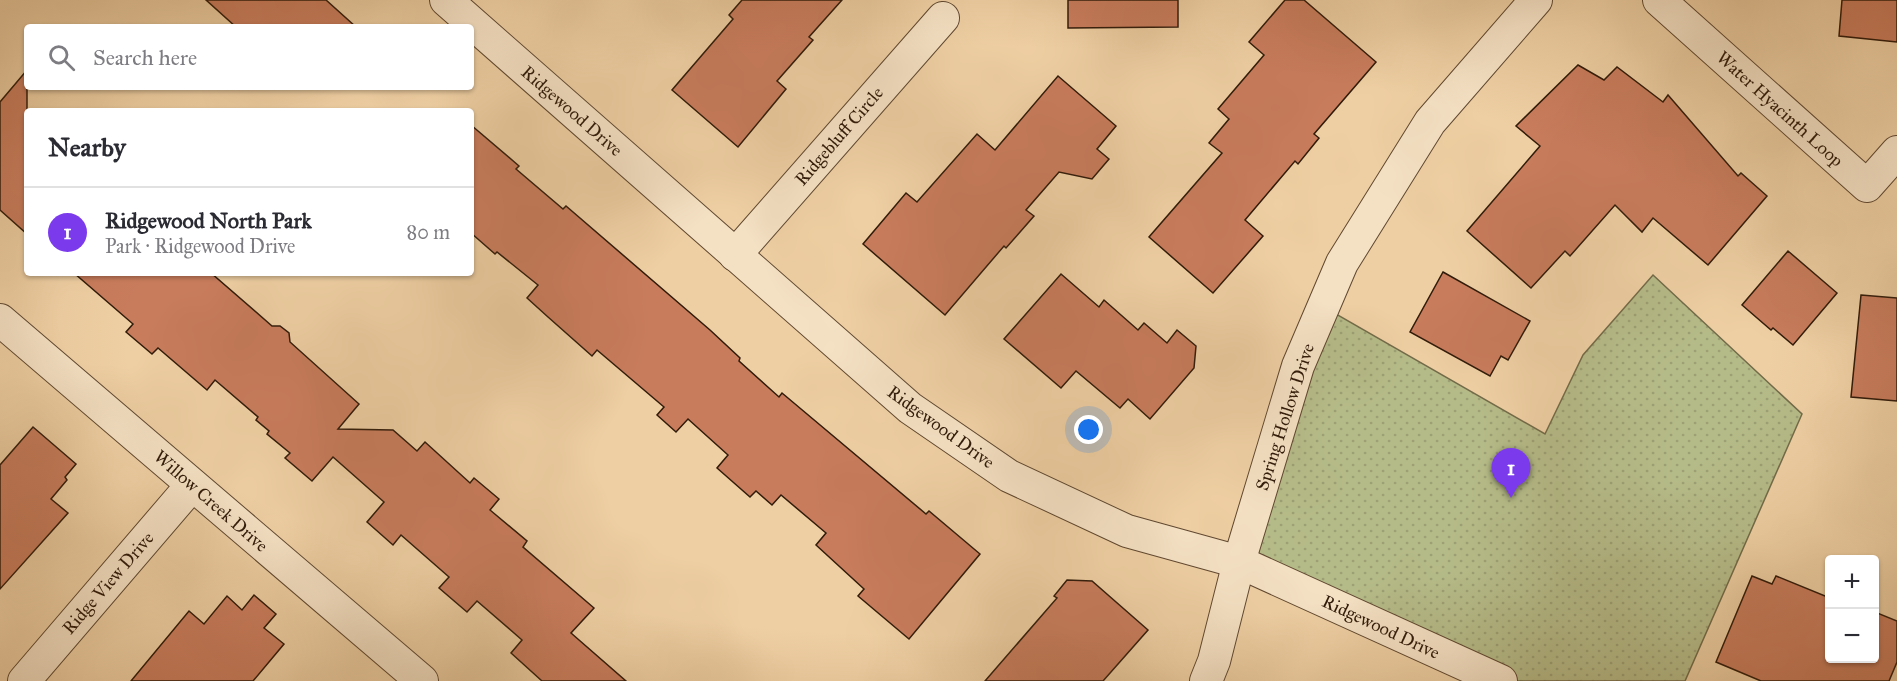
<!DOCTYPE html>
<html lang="en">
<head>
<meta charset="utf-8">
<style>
	body { margin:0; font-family:"IM FELL Great Primer",serif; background:#f7f7f7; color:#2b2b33 }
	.controls { position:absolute; right:18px; bottom:18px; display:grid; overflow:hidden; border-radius:6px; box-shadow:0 2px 4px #0004 }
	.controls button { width:54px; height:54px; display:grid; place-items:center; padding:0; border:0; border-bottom:2px solid #e1e1e2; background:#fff; color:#2b2b33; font:30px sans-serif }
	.you { position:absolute; left:1089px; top:430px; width:21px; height:21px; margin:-15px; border:4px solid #fff; border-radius:50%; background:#1a73e8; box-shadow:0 0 0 9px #1a73e833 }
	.badge { display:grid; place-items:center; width:39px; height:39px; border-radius:50%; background:#7c3aed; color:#fff; font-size:20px; font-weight:700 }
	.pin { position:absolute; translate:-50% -50px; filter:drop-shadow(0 2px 3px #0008) }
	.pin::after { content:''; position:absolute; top:32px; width:21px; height:18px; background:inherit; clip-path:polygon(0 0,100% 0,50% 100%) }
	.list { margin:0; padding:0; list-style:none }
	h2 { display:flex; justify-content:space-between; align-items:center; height:78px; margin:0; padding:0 24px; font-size:26px }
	h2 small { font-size:20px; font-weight:400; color:#7c7c81 }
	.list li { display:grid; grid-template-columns:39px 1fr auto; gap:18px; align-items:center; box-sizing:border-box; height:90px; padding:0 24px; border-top:2px solid #e1e1e2 }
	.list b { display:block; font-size:22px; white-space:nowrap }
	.list p { margin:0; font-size:20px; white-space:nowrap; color:#7c7c81 }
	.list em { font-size:20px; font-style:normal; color:#7c7c81 }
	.icon { flex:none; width:33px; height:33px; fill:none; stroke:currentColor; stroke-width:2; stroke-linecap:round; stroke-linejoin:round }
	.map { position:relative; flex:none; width:1897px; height:681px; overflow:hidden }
	.search { position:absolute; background:#fff; box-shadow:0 2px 4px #0004; left:24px; top:24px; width:450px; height:66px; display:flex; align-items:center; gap:15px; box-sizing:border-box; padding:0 21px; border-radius:6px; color:#7c7c81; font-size:22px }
	.panel { position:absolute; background:#fff; box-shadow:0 2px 4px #0004; left:24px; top:108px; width:450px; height:168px; border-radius:6px }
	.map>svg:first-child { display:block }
</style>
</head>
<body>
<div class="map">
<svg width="1897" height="681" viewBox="0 0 1897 681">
	<defs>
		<pattern id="park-dots" width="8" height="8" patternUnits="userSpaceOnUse" patternTransform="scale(1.5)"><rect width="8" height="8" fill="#b5bb88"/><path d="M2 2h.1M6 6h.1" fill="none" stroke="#9ca074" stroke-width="1.8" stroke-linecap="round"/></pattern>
	</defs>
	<rect width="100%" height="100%" fill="#eecfa3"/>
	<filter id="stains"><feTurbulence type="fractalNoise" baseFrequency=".00333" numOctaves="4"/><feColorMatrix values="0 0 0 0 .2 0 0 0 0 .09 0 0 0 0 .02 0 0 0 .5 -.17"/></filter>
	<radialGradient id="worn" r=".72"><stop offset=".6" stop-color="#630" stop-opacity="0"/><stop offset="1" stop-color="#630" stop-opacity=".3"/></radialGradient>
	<!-- park -->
	<polygon fill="url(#park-dots)" stroke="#736b49" stroke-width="1.5" points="1653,275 1802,414 1685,681 1501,681 1239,562 1324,307 1545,434 1583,355"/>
	<!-- building -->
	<g fill="#c87c5c" stroke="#311b0a" stroke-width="1.5">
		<polygon points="206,0 326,0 356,27 236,27"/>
		<polygon points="742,0 842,0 809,37 813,40 777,81 786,89 738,147 672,90 733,19 729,15"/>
		<polygon points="1068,0 1178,0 1178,27 1068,28"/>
		<polygon points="1285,0 1304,0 1376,62 1314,134 1319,138 1298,164 1295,161 1245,220 1263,236 1213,293 1149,237 1222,153 1209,143 1229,119 1218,109 1264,55 1249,42"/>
		<polygon points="1842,0 1897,0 1897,42 1839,36"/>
		<polygon points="1578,65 1604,80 1617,67 1663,102 1668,95 1738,176 1741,173 1767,196 1708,265 1653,218 1642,232 1615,205 1570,256 1565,251 1531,288 1467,231 1540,146 1516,126"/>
		<polygon points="27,70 27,234 0,210 0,102"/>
		<polygon points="1058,76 1116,126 1097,149 1109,159 1092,179 1059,172 1026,210 1034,216 1006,248 1004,246 945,315 863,244 906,193 917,202 977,134 995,150"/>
		<polygon points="471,125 519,166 516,169 563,209 566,206 710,330 740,358 739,361 779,397 782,393 926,514 929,511 980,554 909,639 858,596 864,589 816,545 826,533 781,495 772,505 756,491 750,497 717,468 728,455 688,419 676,432 657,415 664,407 597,350 592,356 548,317 527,298 538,285 497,252 495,254 471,233"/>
		<polygon points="1788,251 1837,293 1793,345 1773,328 1771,330 1742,305"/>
		<polygon points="1443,272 1530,321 1508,360 1501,356 1490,376 1410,332"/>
		<polygon points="74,273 211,273 272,326 280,326 289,333 290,342 359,404 338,429 393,430 417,451 425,442 470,483 474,478 499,499 490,510 527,541 523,547 594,608 571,633 626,681 542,681 511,653 522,640 477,601 467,612 439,588 449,577 401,535 393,545 367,522 384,502 333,457 312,481 285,458 290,453 267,434 269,431 256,420 258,417 215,380 207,390 158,348 152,354 126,332 133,324"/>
		<polygon points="1061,274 1099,307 1104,300 1138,330 1144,323 1167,343 1177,330 1196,346 1194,368 1150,419 1128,399 1120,408 1076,371 1061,388 1004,339"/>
		<polygon points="1861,295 1897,298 1897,401 1851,397"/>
		<polygon points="33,427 76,464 65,477 67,480 51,499 68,513 0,589 0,465"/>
		<polygon points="1752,576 1772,584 1776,576 1830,598 1830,658 1875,658 1875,612 1897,621 1897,662 1889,681 1761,681 1716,662"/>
		<polygon points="1067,580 1092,581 1148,630 1103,681 985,681 1057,598 1054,596"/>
		<polygon points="254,595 276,614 264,628 284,644 253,681 131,681 189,611 204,624 227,596 242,610"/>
	</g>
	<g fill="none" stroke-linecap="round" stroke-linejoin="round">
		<defs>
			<g id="minor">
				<polyline points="446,0 910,408 1009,476 1127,531 1239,562 1501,681"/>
				<polyline points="1659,0 1867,186 1897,152"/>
				<polyline points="735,255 943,18"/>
				<polyline points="0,320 422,681"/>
				<polyline points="24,681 192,485"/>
				<polyline points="1206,681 1214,661 1239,562 1298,366 1342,263 1430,122 1536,0"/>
			</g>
		</defs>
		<!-- minor casing -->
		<use href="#minor" stroke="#604830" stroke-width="34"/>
		<!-- minor -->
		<use href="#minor" stroke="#f4e0c3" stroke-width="32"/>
	</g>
	<g text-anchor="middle" stroke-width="5" stroke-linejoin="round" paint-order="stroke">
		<!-- street labels -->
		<g font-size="18" fill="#311b0a" stroke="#f4e0c3">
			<text transform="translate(1780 109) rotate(42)" y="6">Water Hyacinth Loop</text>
			<text transform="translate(572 111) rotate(41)" y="6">Ridgewood Drive</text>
			<text transform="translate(839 136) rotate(-49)" y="6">Ridgebluff Circle</text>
			<text transform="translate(1285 417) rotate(-72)" y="6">Spring Hollow Drive</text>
			<text transform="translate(941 427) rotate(36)" y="6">Ridgewood Drive</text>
			<text transform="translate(211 501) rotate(41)" y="6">Willow Creek Drive</text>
			<text transform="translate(108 583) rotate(-49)" y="6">Ridge View Drive</text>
			<text transform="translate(1381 627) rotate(25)" y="6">Ridgewood Drive</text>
		</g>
	</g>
	<rect width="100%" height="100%" filter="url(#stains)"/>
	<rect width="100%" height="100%" fill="url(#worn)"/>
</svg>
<div class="controls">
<button>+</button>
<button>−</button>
</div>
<div class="you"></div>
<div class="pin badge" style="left:1511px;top:498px">1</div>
<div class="search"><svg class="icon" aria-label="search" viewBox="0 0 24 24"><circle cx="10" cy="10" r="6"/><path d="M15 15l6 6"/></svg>Search here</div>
<section class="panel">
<h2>Nearby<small></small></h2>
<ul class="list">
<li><span class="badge">1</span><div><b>Ridgewood North Park</b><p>Park · Ridgewood Drive</p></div><em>80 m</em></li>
</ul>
</section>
</div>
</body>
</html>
